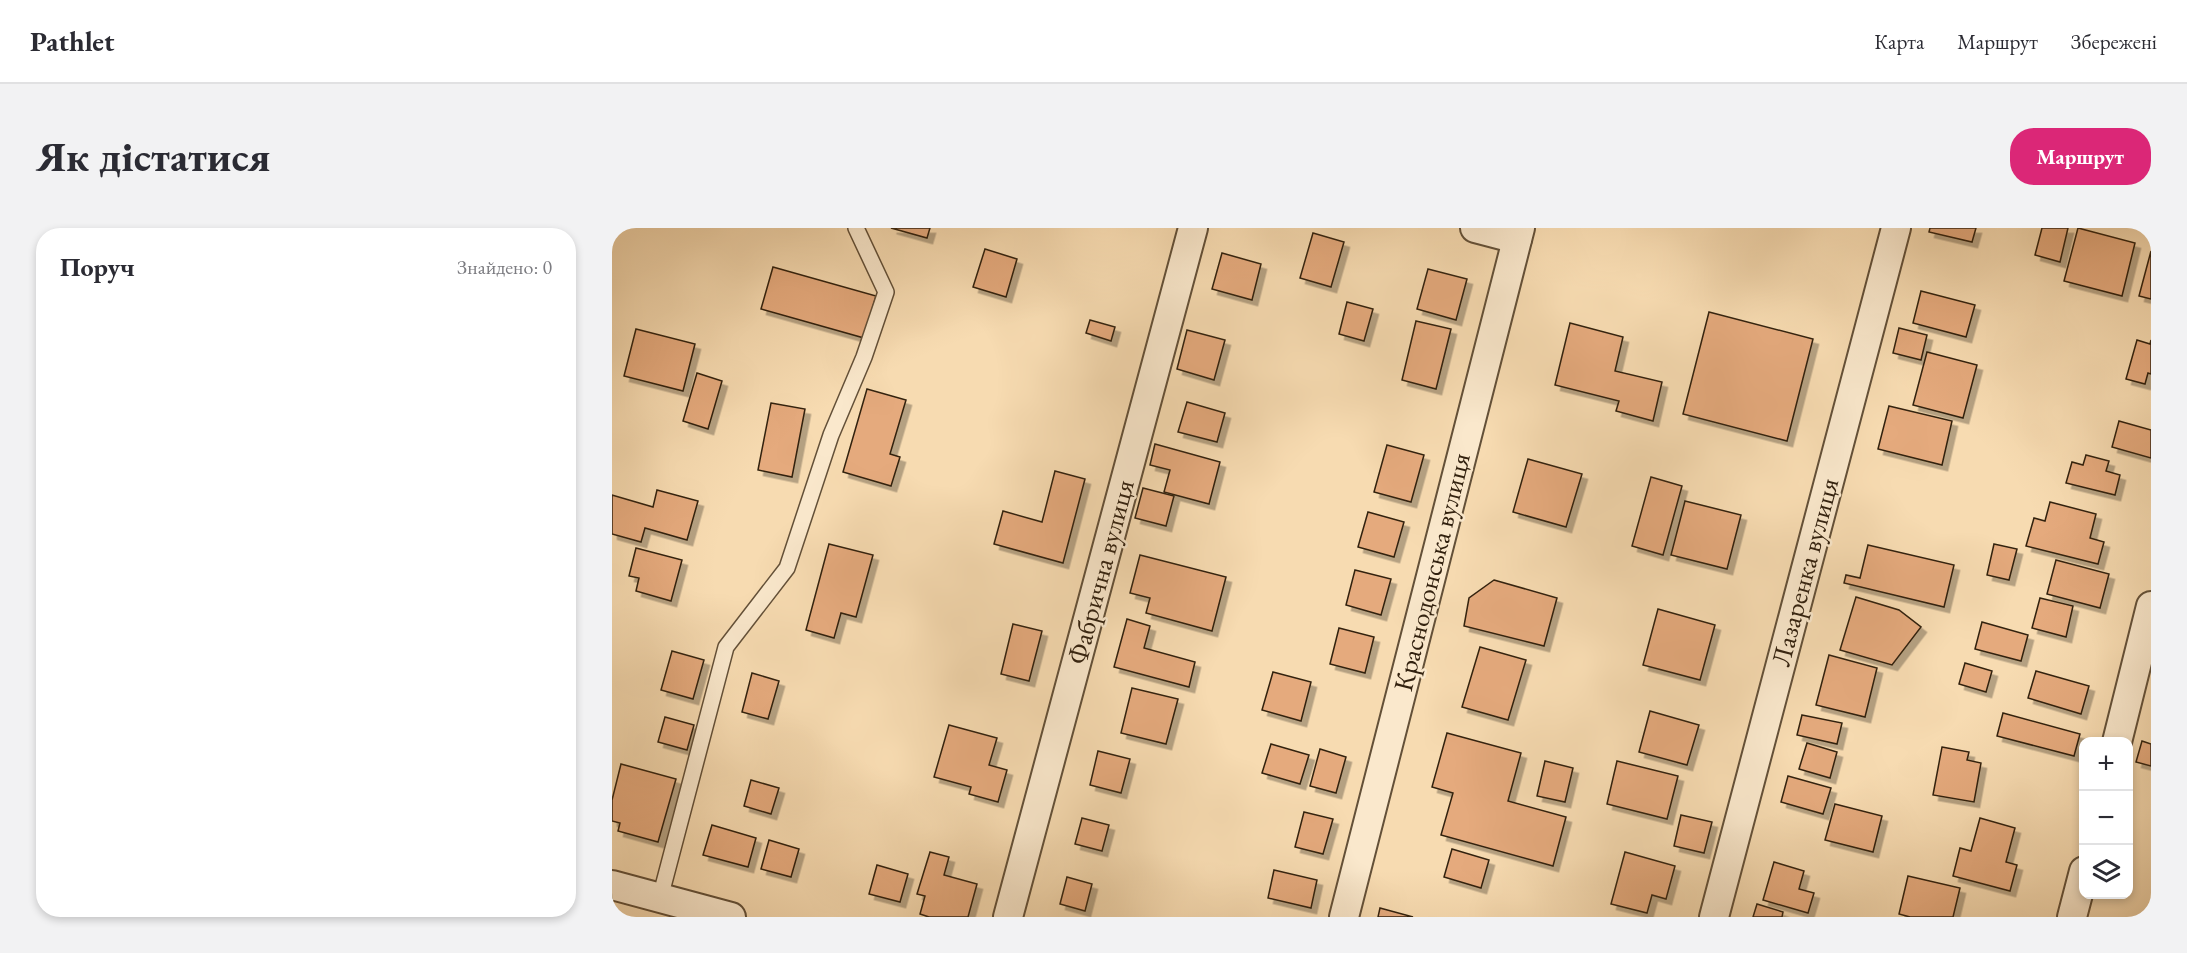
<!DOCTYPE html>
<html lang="uk">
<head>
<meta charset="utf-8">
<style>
	body { margin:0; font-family:"EB Garamond",serif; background:#f2f2f3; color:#2b2b33 }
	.controls { position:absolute; right:18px; bottom:18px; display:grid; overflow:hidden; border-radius:12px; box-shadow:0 3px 9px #0003 }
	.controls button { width:54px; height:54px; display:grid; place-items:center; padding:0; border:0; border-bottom:2px solid #e1e1e2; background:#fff; color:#2b2b33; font:30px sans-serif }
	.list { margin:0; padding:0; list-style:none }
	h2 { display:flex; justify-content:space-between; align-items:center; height:78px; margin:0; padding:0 24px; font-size:26px }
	h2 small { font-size:20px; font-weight:400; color:#7c7c81 }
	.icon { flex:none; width:33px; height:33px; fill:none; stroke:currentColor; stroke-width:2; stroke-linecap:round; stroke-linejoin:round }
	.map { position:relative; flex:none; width:1539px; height:689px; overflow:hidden; border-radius:24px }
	header { display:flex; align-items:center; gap:36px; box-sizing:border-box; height:84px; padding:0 30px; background:#fff; border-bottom:2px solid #e1e1e2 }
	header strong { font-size:28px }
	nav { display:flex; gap:33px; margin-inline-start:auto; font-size:21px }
	.intro { display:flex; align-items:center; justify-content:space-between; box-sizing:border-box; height:144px; padding:0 36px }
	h1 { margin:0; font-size:42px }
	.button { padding:15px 27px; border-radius:24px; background:#db2777; color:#fff; font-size:21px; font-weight:700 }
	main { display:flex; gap:36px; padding:0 36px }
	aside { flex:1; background:#fff; border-radius:24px; box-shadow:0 3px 9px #0003 }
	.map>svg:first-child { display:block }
</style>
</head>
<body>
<header>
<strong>Pathlet</strong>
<nav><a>Карта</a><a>Маршрут</a><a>Збережені</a></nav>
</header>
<div class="intro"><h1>Як дістатися</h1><a class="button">Маршрут</a></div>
<main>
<aside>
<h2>Поруч<small>Знайдено: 0</small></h2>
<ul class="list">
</ul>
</aside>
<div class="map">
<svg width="1539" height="689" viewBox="0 0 1539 689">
	<defs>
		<filter id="shadow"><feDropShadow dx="5.5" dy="5.5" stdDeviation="0" flood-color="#0004"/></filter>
	</defs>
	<rect width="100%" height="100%" fill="#f7dbb1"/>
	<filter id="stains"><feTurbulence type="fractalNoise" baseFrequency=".00333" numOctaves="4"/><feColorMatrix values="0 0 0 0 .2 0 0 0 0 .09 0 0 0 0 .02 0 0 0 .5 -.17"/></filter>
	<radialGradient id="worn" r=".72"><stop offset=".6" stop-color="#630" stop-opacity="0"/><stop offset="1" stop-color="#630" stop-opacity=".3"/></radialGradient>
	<!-- building -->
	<g fill="#e5aa7d" stroke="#32210f" stroke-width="1.5" filter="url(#shadow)">
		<polygon points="279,0 318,0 315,10"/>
		<polygon points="1318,0 1364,0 1360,14 1317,4"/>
		<polygon points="1430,0 1456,0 1448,34 1423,27"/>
		<polygon points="1466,0 1523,15 1510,68 1452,53"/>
		<polygon points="701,5 732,14 719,59 688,50"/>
		<polygon points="373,21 405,31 394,69 361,59"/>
		<polygon points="1539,23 1539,71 1527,68"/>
		<polygon points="610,25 649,36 640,72 600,61"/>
		<polygon points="161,39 264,68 252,110 149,81"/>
		<polygon points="816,41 855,51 844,92 805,81"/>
		<polygon points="1309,63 1363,77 1354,109 1301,95"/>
		<polygon points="735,74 761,81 752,113 727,106"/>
		<polygon points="1097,84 1201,111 1175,213 1071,186"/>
		<polygon points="478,92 503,99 499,113 474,105"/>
		<polygon points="804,93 839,101 824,161 790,152"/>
		<polygon points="958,95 1011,109 1003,143 1050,154 1041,193 1004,183 1007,173 943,157"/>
		<polygon points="1287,100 1315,107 1309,132 1281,125"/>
		<polygon points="24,101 83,116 71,163 12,148"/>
		<polygon points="575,102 613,112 602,152 565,141"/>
		<polygon points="1525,112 1538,116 1539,112 1539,146 1536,145 1533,156 1514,151"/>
		<polygon points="1315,124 1365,137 1351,190 1301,177"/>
		<polygon points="85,145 110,153 96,201 71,193"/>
		<polygon points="255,161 294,172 278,226 288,229 279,258 231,244"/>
		<polygon points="575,174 613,185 605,214 566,204"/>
		<polygon points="159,175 193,181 180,249 146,242"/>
		<polygon points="1277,178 1340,193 1330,237 1266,221"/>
		<polygon points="1507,193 1539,202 1539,230 1500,219"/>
		<polygon points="543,216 608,234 597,276 552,264 558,242 538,237"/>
		<polygon points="775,217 812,227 799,274 762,264"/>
		<polygon points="1474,227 1497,233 1494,243 1508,247 1503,267 1454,255 1460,234 1471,237"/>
		<polygon points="916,231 970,246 954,299 901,284"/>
		<polygon points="443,243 473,251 451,335 382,316 391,283 430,294"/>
		<polygon points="1039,249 1070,258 1051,327 1020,318"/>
		<polygon points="531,260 562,268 554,298 523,290"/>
		<polygon points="45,262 86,273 75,312 33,300 29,314 0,306 0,267 41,279"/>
		<polygon points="1073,273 1129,287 1115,341 1059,327"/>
		<polygon points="1438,274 1484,286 1478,310 1492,314 1486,336 1414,318 1422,290 1433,293"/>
		<polygon points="756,284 792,294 782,329 746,319"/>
		<polygon points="217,316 261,327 244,389 229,385 222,410 194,402"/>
		<polygon points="1382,316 1405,321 1397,352 1375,347"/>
		<polygon points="1256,317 1342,337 1332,379 1232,355 1234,347 1248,350"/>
		<polygon points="24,320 70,332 59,373 24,363 27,350 17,348"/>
		<polygon points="528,327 614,349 600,403 534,385 538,370 518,365"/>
		<polygon points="1444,332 1497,346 1488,380 1435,366"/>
		<polygon points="743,342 779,351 769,387 734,377"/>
		<polygon points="882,352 945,370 932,418 852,398 857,370"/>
		<polygon points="1244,369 1287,382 1309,399 1280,437 1228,422"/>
		<polygon points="1428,370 1461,378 1454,409 1420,400"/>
		<polygon points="1046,381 1103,397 1088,452 1031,437"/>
		<polygon points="515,391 538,398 532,420 583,434 577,459 502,439"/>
		<polygon points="1370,394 1416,407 1409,433 1363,421"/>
		<polygon points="401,396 430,403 417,453 389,446"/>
		<polygon points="727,400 762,409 753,445 718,436"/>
		<polygon points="868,419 914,432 896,492 850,479"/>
		<polygon points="60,423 92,432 81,471 49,462"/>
		<polygon points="1217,427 1265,440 1253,489 1204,477"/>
		<polygon points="1353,435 1380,443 1374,464 1347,456"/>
		<polygon points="1424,443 1477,458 1469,486 1416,470"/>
		<polygon points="661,444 699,454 689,493 650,482"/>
		<polygon points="140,445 167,453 156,491 130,484"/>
		<polygon points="520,460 566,471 554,516 509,505"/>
		<polygon points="1038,483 1087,497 1075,537 1027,524"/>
		<polygon points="1391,485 1468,506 1462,528 1385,508"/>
		<polygon points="1190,487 1230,495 1225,516 1185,507"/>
		<polygon points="53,489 82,497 75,522 46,514"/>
		<polygon points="337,497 385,510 377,537 395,542 386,574 357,566 359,559 322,549"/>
		<polygon points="835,505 909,525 896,573 954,589 941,638 829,607 841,565 820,559"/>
		<polygon points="1530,513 1539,516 1539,538 1524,534"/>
		<polygon points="1195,515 1225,524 1218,550 1187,541"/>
		<polygon points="659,516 697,527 688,556 650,545"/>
		<polygon points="1330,519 1357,524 1355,532 1369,535 1362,574 1321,567"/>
		<polygon points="708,521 734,529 724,565 698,558"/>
		<polygon points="486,523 518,531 509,565 478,557"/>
		<polygon points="933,533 961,540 953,574 925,568"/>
		<polygon points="1005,533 1066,548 1055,591 995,576"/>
		<polygon points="9,536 64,551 46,614 6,603 8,595 0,593 0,572"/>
		<polygon points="1176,548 1219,560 1211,586 1169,574"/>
		<polygon points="139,552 167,560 159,586 132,578"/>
		<polygon points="1223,576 1270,588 1261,624 1213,612"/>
		<polygon points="692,584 721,591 711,626 683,619"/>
		<polygon points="1069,587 1100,594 1092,625 1062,618"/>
		<polygon points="470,590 497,597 490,623 463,616"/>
		<polygon points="1368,590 1403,600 1394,634 1405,637 1398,663 1341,648 1348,620 1359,623"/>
		<polygon points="100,597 144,610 136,639 91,627"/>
		<polygon points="157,612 187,621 179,649 149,641"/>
		<polygon points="840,621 877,632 869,660 832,649"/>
		<polygon points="318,624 337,629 332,647 365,656 356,689 317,689 308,686 313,668 305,666"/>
		<polygon points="1013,624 1063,638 1054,671 1040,667 1035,685 999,676"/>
		<polygon points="1162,634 1192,643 1187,661 1202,665 1196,685 1151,672"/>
		<polygon points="265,637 296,646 288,674 257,666"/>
		<polygon points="662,642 705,652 699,680 656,670"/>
		<polygon points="1296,648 1348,660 1341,689 1298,689 1287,686"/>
		<polygon points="455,649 480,656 473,683 448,676"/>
		<polygon points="1145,676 1171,684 1170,689 1141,689"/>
		<polygon points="768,680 801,689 766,689"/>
	</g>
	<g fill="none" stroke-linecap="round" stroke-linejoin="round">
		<defs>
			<polyline id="lane" points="48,670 114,419 175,340 219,207 252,129 274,64 244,0"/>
			<g id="street">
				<polyline points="863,0 905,11"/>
				<polyline points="1505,514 1539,378"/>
				<polyline points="0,657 119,689"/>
				<polyline points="396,689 581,0"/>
				<polyline points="732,689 908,0"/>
				<polyline points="1102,689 1284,0"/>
				<polyline points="1460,689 1472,643"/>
			</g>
		</defs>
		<!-- lane casing -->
		<use href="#lane" stroke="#635038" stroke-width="18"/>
		<!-- street casing -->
		<use href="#street" stroke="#635038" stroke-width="32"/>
		<!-- lane -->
		<use href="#lane" stroke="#fae8cc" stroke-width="15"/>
		<!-- street -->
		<use href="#street" stroke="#fae8cc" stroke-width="28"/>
	</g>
	<g text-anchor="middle" stroke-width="5" stroke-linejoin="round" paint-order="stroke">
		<!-- street labels -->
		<g font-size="27" fill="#32210f" stroke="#fae8cc">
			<text transform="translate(489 344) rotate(-75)" y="9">Фабрична вулиця</text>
			<text transform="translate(820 344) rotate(-76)" y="9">Краснодонська вулиця</text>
			<text transform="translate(1193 344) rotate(-75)" y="9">Лазаренка вулиця</text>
		</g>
	</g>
	<rect width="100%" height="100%" filter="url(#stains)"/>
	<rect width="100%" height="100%" fill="url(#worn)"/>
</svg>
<div class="controls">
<button>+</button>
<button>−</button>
<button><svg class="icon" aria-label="layers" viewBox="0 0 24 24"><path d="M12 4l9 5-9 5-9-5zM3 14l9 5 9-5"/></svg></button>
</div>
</div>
</main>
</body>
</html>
